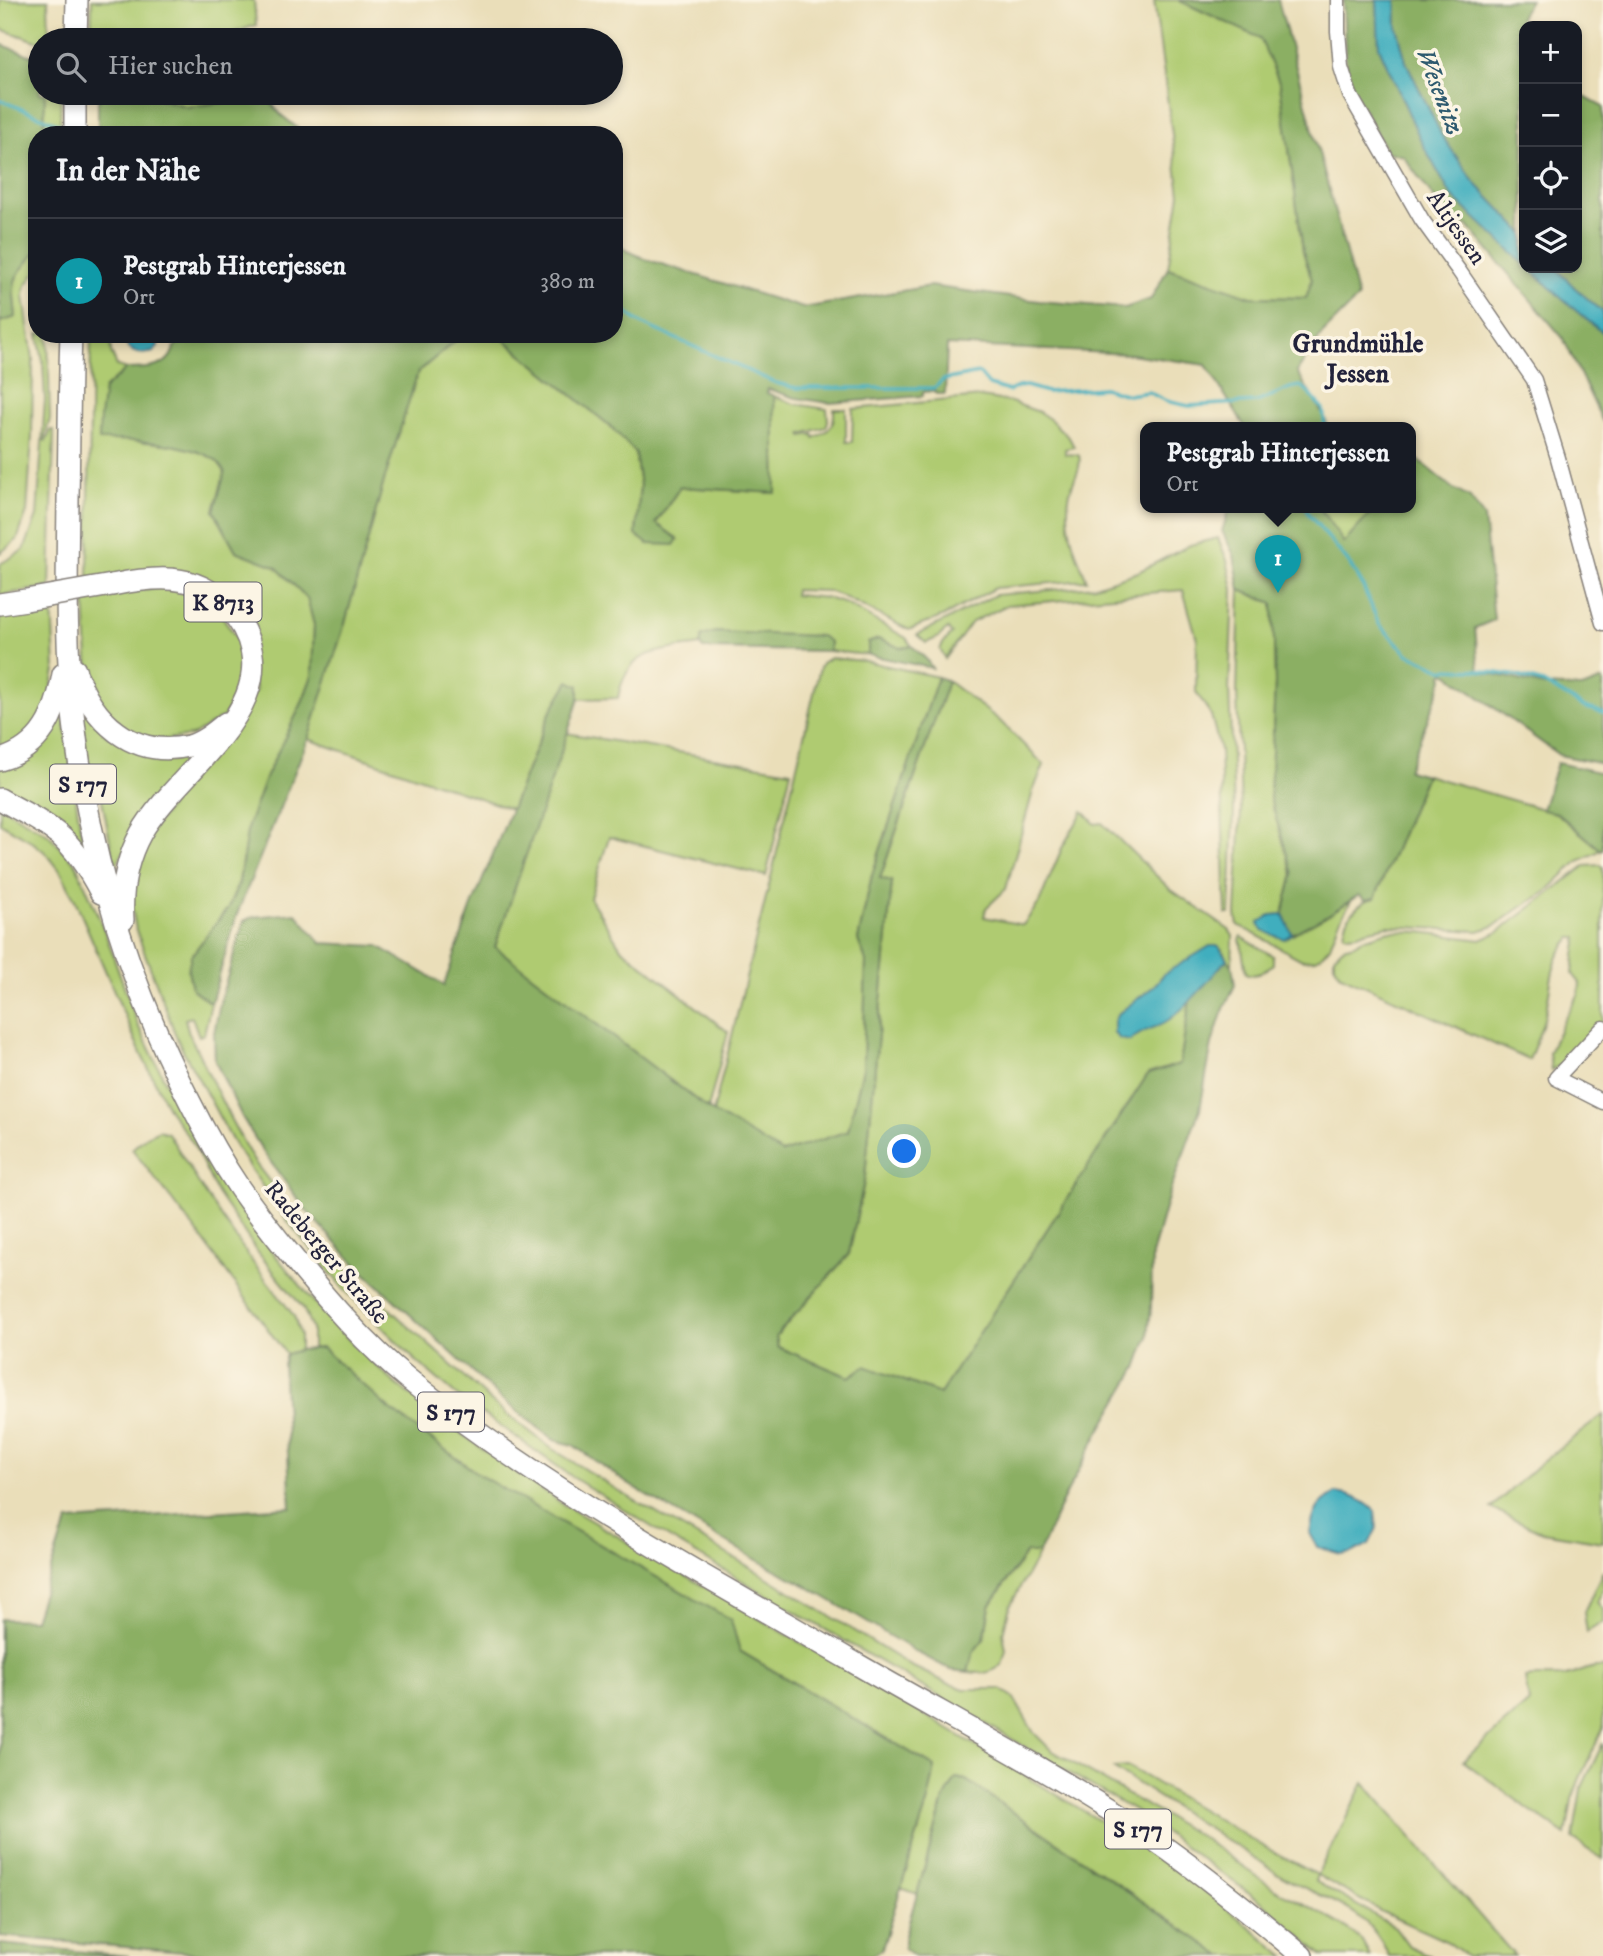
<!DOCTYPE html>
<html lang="de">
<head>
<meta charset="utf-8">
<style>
	body { margin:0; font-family:"IM FELL DW Pica",serif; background:#242831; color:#f1f3f6 }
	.controls { position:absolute; right:21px; top:21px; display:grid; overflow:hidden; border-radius:14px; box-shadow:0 4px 10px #0003 }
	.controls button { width:63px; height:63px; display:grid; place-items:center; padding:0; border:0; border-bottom:2px solid #363941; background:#171b24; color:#f1f3f6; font:35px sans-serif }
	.you { position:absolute; left:905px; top:1152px; width:24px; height:24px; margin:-18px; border:5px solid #fff; border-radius:50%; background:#1a73e8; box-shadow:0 0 0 10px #1a73e833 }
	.badge { display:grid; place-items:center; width:46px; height:46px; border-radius:50%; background:#1f6fb2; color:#fff; font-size:23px; font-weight:700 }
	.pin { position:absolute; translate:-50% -58px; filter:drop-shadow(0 2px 4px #0008) }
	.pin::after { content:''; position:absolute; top:37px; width:24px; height:21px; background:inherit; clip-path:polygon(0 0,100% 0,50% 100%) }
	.popup { position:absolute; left:1140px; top:422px; width:276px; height:91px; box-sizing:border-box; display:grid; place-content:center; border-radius:14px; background:#171b24; filter:drop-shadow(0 2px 5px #0005); font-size:23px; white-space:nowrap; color:#9ea1a6 }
	.popup b { font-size:26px; color:#f1f3f6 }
	.popup::after { content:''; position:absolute; left:50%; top:100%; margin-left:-14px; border:14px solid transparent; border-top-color:#171b24 }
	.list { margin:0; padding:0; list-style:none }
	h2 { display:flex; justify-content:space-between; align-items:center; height:91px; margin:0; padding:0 28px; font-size:30px }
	h2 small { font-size:23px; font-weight:400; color:#9ea1a6 }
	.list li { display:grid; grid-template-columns:46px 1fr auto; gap:21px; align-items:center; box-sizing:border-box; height:126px; padding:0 28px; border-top:2px solid #363941 }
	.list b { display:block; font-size:26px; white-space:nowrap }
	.list p { margin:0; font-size:23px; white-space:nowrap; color:#9ea1a6 }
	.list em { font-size:23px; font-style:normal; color:#9ea1a6 }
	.icon { flex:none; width:38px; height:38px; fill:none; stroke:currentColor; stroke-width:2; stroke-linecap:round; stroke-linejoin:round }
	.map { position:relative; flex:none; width:1603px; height:1956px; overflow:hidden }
	.search { position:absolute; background:#171b24; box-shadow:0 4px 10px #0003; left:28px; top:28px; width:595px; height:77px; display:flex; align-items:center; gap:18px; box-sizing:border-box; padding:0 24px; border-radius:38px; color:#9ea1a6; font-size:26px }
	.panel { position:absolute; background:#171b24; box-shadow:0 4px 10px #0003; left:28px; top:126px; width:595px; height:217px; border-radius:28px }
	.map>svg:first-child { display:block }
</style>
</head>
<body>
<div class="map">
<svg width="1603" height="1956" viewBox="0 0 1603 1956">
	<rect width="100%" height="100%" fill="#fcf5e5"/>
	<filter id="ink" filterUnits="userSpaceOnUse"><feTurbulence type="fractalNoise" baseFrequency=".0143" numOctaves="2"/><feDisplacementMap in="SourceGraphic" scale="14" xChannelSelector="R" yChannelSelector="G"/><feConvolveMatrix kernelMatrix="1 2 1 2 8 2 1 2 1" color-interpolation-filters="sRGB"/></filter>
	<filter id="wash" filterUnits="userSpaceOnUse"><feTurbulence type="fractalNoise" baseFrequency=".00686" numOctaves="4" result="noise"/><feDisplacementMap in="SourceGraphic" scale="28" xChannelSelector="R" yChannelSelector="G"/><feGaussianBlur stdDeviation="1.57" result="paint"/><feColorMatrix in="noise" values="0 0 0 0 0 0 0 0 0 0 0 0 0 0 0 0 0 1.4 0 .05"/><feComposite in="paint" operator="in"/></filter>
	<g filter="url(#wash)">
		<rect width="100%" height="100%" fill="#eadeb9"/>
		<!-- green -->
		<g fill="#afcb71" stroke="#687656" stroke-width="2">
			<polygon points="0,0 48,0 49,40 40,40 40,42 0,29"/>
			<polygon points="92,0 254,0 256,25 213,40 91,40"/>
			<polygon points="1154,0 1178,0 1261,38 1280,84 1303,251 1312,280 1306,298 1251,297 1168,268 1180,194"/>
			<polygon points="45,93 61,93 60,135 44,135"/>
			<polygon points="140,93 264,93 265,95 256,98 188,107"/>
			<path d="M37 251V270L25 287 24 296 33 359 32 436 27 512 17 540 0 553V322L16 317C12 278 11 281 37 251Z"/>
			<polygon points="38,334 48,334 50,419 44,440 46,441 51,430 54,430 50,587 0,595 0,564 24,550 37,516 45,400 43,362"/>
			<path d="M91 334H110L111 352 117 366 126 369 104 389 99 439C132 440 186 442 214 459 219 462 222 467 225 472L214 511 236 551 275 566 307 598 314 625 312 676 242 860 239 882 228 908 191 956 192 989 211 1003 204 1034 199 1036 192 1017 185 1019 189 1034 231 1120 253 1160 296 1216 350 1273 494 1404 551 1448 622 1493 760 1573 911 1666 947 1683 964 1689H1001L1013 1697 1034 1733 1051 1750 1201 1837 1281 1893 1307 1905 1347 1928 1362 1941 1370 1956H1323L1266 1905 1136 1812 671 1539 577 1480 456 1395 413 1358 343 1288 288 1222 249 1167 233 1142 178 1041 136 930 130 897 146 838 256 690 227 596 88 580Z"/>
			<path d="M476 334H497L610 426 635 452 640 486 636 535 677 539 656 524 680 487 776 493 774 396 795 404 827 409 828 421 826 427 802 434V436L813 434 814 438C829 431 835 427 834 409H846V442H852L853 409 981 397 1011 402 1039 412 1051 420 1070 439 1074 447 1065 449V454L1079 455C1082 470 1073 479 1070 492 1063 522 1075 553 1087 580L995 588 944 616 909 630 842 596 828 591 795 590 794 595 827 598 846 604 906 638 912 646 901 648 878 639 868 643V655L829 651 830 642 702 636 700 645C658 652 627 648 618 698L579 699V686L550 713 511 809 308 739 345 623 384 481 418 372 456 340Z"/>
			<polygon points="1319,507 1376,507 1344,544"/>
			<polygon points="1218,538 1227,560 1233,589 1229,690 1234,810 1230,914 1226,914 1220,750 1211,715 1196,692 1197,639 1183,590 1007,605 972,622 945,659 940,649 944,642 952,634 948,629 937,638 926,643 917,635 995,595 1095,586 1138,572 1190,545"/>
			<polygon points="160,587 184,590 199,596 215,606 239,641 244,671 239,689 224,716 192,736 158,740 129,732 100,704 88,661 85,599"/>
			<polygon points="1240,590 1273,603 1275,683 1270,797 1293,874 1283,914 1271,915 1284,939 1351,901 1339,922 1330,946 1321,956 1315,959 1302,960 1238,925 1236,915 1241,810 1237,692"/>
			<polygon points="52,605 55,670 49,702 28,736 8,748 0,749 0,613"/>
			<polygon points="830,658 865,661 938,677 872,875 858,940 866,961 863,1069 848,1131 782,1153 713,1113 771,877 820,667 822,663"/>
			<polygon points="948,681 999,720 1044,765 1033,791 1006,889 986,908 984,917 1023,925 1039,903 1062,848 1083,811 1095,824 1102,823 1170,889 1229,930 1233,936 1232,965 1227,959 1222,949 1164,974 1153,987 1118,1014 1130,1041 1138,1033 1165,1022 1190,1000 1180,1064 1148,1074 940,1394 865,1366 849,1377 777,1347 776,1336 849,1254 865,1177 892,882 880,879"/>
			<polygon points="80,699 107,735 207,744 121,856 115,867 97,774 88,765"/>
			<polygon points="63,710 80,827 88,855 0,791 0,767"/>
			<polygon points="566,733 791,771 766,876 609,837 590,898 621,948 728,1032 708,1109 495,947"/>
			<path d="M1426 775 1556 813 1601 850 1577 862 1546 892 1523 906 1494 926 1478 931 1388 926 1365 931 1358 934 1349 935 1344 934C1345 917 1359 901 1375 898Z"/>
			<polygon points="0,806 48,834 76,864 103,927 138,1025 165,1081 226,1190 266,1244 320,1309 354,1345 397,1385 489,1454 564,1505 935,1721 1130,1839 1203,1889 1285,1956 1222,1956 966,1780 956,1778 944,1800 917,1894 901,1888 929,1797 935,1767 740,1651 550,1517 481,1476 388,1408 322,1348 312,1348 312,1329 303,1308 259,1254 217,1193 193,1143 169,1110 142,1056 75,900 61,872 46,853 31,841 0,823"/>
			<path d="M1601 865 1603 867V1023L1561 1065 1551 1070 1549 1053 1564 1019 1579 994 1580 983 1573 974 1575 955 1578 938H1571C1548 961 1552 990 1544 1019 1540 1033 1534 1047 1529 1060L1341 975 1334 964V956L1343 947 1354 944 1363 939 1389 931 1420 932 1481 940 1497 933 1585 866Z"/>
			<path d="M1242 937 1273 956V964C1264 971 1257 978 1246 973L1240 938Z"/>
			<polygon points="159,1130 168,1133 206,1195 254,1264 294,1316 300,1335 300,1350 286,1354 200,1236 132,1149 148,1135"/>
			<polygon points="1603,1415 1603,1542 1542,1532 1491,1508 1537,1466"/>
			<path d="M1026 1553H1039L1010 1606 1003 1633 1006 1650 1002 1665C990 1674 983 1674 968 1672L973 1652 984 1639 990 1606Z"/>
			<polygon points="1603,1571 1603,1590 1597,1602 1603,1609 1603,1622 1587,1632 1584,1612"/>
			<path d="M1595 1667H1603V1728L1580 1778 1572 1799 1566 1835 1534 1813 1463 1761 1529 1702 1525 1678C1537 1676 1548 1678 1560 1677 1573 1675 1583 1670 1595 1667Z"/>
			<polygon points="1603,1743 1603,1859 1573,1839 1581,1789"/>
			<path d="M1129 1767 1268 1849 1317 1875 1364 1783 1515 1956H1467L1448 1942 1382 1912 1317 1875 1315 1881 1395 1927 1409 1946 1431 1956H1389C1363 1896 1308 1900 1264 1864L1113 1768Z"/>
		</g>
		<!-- forest -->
		<g fill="#8baf63" stroke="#56684f" stroke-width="2">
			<polygon points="1178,0 1278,0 1358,298 1322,334 1297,372 1324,416 1328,427 1245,427 1206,365 1130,354 947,345 945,394 936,394 935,391 923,392 923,396 829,403 796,398 768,389 767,393 774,396 776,493 680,487 656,523 678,539 674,545 648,544 636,535 640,486 635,452 610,426 497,334 614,334 614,244 645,259 803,308 930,286 1039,301 1125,308 1151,299 1168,268 1251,297 1306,298 1312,280 1303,251 1280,84 1260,38"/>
			<polygon points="1343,0 1377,0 1379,47 1423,145 1451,195 1524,263 1524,268 1529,268 1567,303 1603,333 1603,422 1563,338 1467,225 1453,224 1403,156 1387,152 1355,94 1346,68"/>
			<path d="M1396 0H1530C1514 24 1513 33 1524 61V234L1474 182 1442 136 1406 62 1397 27Z"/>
			<path d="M0 44 40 59V93H45L44 135H37V251C11 281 12 278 16 317L0 322Z"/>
			<polygon points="105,93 140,93 188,107 256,98 265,95 280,114 306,135 98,135 98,101"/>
			<polygon points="1577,93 1603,107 1603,312 1575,288 1556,268 1577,268"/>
			<path d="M189 334H476L456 340 418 372 384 481 345 623 308 739 237 914 211 1003 192 989 188 970 191 956 228 908 239 883 248 825 266 776 301 705 312 676 314 625 307 598 275 566 236 551 214 511 225 472C222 467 219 462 214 459 186 442 132 440 99 440L100 417 104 389 126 369C146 369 170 369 174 347Z"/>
			<polygon points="1418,460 1452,488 1470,498 1484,517 1494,620 1475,628 1479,671 1545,686 1582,688 1603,680 1603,764 1559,755 1445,672 1442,676 1444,677 1408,770 1426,775 1375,898 1365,900 1359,895 1328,915 1292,934 1283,914 1293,874 1270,798 1275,683 1273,603 1240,590 1234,555 1222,531 1230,507 1319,507 1344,543 1376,507 1411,507 1411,468"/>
			<polygon points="715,632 821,636 830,642 829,651 703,649 700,645 702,636"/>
			<polygon points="878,639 901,648 912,646 926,659 932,668 868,655 868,643"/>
			<polygon points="938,677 948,681 880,878 892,881 865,1177 849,1254 776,1336 778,1347 849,1377 865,1366 940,1394 1148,1074 1180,1064 1190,1000 1227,959 1232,965 1235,985 1222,1013 1212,1044 1200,1109 1169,1194 1152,1255 1151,1308 1148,1337 1137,1368 1099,1432 1062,1502 1039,1553 1026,1553 990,1606 984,1639 973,1652 968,1672 951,1670 916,1652 805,1585 755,1559 628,1484 573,1445 554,1440 503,1400 356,1265 305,1209 264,1153 242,1117 215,1061 214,1033 221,998 244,921 252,917 296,913 321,943 378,946 444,985 472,906 550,713 569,681 579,686 579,699 495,947 711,1111 782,1153 848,1131 863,1069 866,961 858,940 872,875"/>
			<polygon points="1557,763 1603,773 1603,849 1601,850 1557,813 1542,810"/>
			<polygon points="322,1348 388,1408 481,1476 731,1620 740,1651 935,1767 929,1797 882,1949 871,1956 228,1956 0,1936 0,1619 34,1620 62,1535 69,1521 291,1507 283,1364 286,1354 300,1350"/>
			<polygon points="956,1778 966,1780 1222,1956 915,1956 904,1948 904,1939 944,1800"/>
			<polygon points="0,1944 129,1956 0,1956"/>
		</g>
		<!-- water -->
		<g fill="#41aebe" stroke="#32687c" stroke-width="2">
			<polygon points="1377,0 1396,0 1397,27 1406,62 1442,136 1474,182 1524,234 1524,264 1451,195 1423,145 1379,47"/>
			<polygon points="1529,268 1556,268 1575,288 1603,312 1603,333 1567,303"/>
			<path d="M124 334H157L158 346 154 352C138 356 124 352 124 334Z"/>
			<polygon points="1283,914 1292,934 1284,939 1263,931 1258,923 1271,915"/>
			<path d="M1210 946H1219L1227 959C1209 979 1187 1009 1164 1023 1152 1029 1140 1031 1130 1041L1120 1039 1114 1033V1021L1118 1014 1153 987 1164 974Z"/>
			<path d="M1336 1493C1352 1495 1364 1500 1375 1511L1377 1528 1369 1544 1352 1553 1341 1554 1317 1547 1310 1533C1313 1513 1318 1502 1336 1493Z"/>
		</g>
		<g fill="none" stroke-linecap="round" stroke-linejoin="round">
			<!-- stream -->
			<g stroke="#41aebe" stroke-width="3.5">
				<polyline points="0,100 66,127"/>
				<polyline points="614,301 636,320 647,326 776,383 796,388 934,388 943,380 979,373 989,385 1009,391 1018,387 1026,386 1047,392 1104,388 1128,395 1148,392 1166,401 1189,406 1257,402 1290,388 1300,386 1305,389 1323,409 1325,427"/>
				<polyline points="1306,507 1307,512 1349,563 1362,584 1379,624 1408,654 1442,669 1476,670 1518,676 1543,683 1584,707 1603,713"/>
			</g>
		</g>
	</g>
	<g filter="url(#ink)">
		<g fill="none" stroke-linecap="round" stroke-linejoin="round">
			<defs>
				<g id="minor">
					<polyline points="1338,0 1338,31 1341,67 1350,95 1422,220 1459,271 1534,380 1558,458 1603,623"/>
					<polyline points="1603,1028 1556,1078 1603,1102"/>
				</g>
				<g id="highway">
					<polyline points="76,40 77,0"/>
					<polyline points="75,135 75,93"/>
					<path d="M71 334C69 390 69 445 68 501 67 574 65 649 74 722 89 854 129 984 190 1102 205 1132 221 1161 240 1189 257 1213 275 1236 294 1259 329 1302 365 1344 408 1379 543 1489 698 1572 848 1659 944 1715 1042 1766 1135 1827 1194 1866 1248 1910 1302 1956"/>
					<path d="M112 585C152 577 195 571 226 605 308 694 179 766 141 833 126 860 121 890 123 920"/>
					<polyline points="0,604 26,600"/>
					<path d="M75 670C92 721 132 759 189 746 203 742 215 732 226 723"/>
					<path d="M0 760C42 748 56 714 63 674"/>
					<path d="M0 799C19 810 41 820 58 834 76 849 90 872 101 893"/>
				</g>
			</defs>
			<!-- minor casing -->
			<use href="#minor" stroke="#86807a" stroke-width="17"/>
			<!-- highway casing -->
			<use href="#highway" stroke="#86807a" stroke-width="24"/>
			<!-- minor -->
			<use href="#minor" stroke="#fff" stroke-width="14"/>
			<!-- highway -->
			<use href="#highway" stroke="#fff" stroke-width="21"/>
			<defs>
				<polyline id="highway-bridge" points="26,600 112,585"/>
			</defs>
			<!-- highway-bridge casing -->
			<use href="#highway-bridge" stroke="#86807a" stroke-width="24" stroke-linecap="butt"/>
			<!-- highway-bridge -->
			<use href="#highway-bridge" stroke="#fff" stroke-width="21"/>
		</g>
	</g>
	<g text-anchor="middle" stroke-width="7" stroke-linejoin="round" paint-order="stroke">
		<!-- shield labels -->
		<g fill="#fcf5e5" stroke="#63616e" stroke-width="2">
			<rect x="184.5" y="582.5" width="77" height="39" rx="5"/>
			<rect x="50" y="764.5" width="66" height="39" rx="5"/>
			<rect x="418" y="1392.5" width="66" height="39" rx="5"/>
			<rect x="1105" y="1809.5" width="66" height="39" rx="5"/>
		</g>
		<g font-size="23" font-weight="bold" fill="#22223b">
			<text x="223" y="610">K 8713</text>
			<text x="83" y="792">S 177</text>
			<text x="451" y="1420">S 177</text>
			<text x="1138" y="1837">S 177</text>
		</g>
		<!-- street labels -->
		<g font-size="24" fill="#22223b" stroke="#fcf5e5">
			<text transform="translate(1457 227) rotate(55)" y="8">Altjessen</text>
			<text transform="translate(327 1252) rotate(50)" y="8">Radeberger Straße</text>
		</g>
		<!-- water labels -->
		<g font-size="26" font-style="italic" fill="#2e5a6f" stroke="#fcf5e5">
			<text transform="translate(1441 91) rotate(69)" y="9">Wesenitz</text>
		</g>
		<!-- neighbourhood labels -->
		<g font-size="26" font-weight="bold" fill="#22223b" stroke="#fcf5e5">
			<text x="1358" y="352">Grundmühle<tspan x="1358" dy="30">Jessen</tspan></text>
		</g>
	</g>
</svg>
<div class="controls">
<button>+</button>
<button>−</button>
<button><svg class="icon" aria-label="locate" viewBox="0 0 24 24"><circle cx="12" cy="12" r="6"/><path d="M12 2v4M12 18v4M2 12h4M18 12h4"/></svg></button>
<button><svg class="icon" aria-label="layers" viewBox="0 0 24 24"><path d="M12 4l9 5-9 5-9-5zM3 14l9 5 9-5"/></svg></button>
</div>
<div class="you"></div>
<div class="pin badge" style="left:1278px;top:593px;background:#0f9aa8">1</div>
<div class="popup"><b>Pestgrab Hinterjessen</b>Ort</div>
<div class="search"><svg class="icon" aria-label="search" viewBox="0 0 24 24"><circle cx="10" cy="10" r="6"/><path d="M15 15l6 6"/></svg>Hier suchen</div>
<section class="panel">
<h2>In der Nähe<small></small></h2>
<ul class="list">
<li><span class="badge" style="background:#0f9aa8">1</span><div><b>Pestgrab Hinterjessen</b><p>Ort</p></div><em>380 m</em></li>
</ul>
</section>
</div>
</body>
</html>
